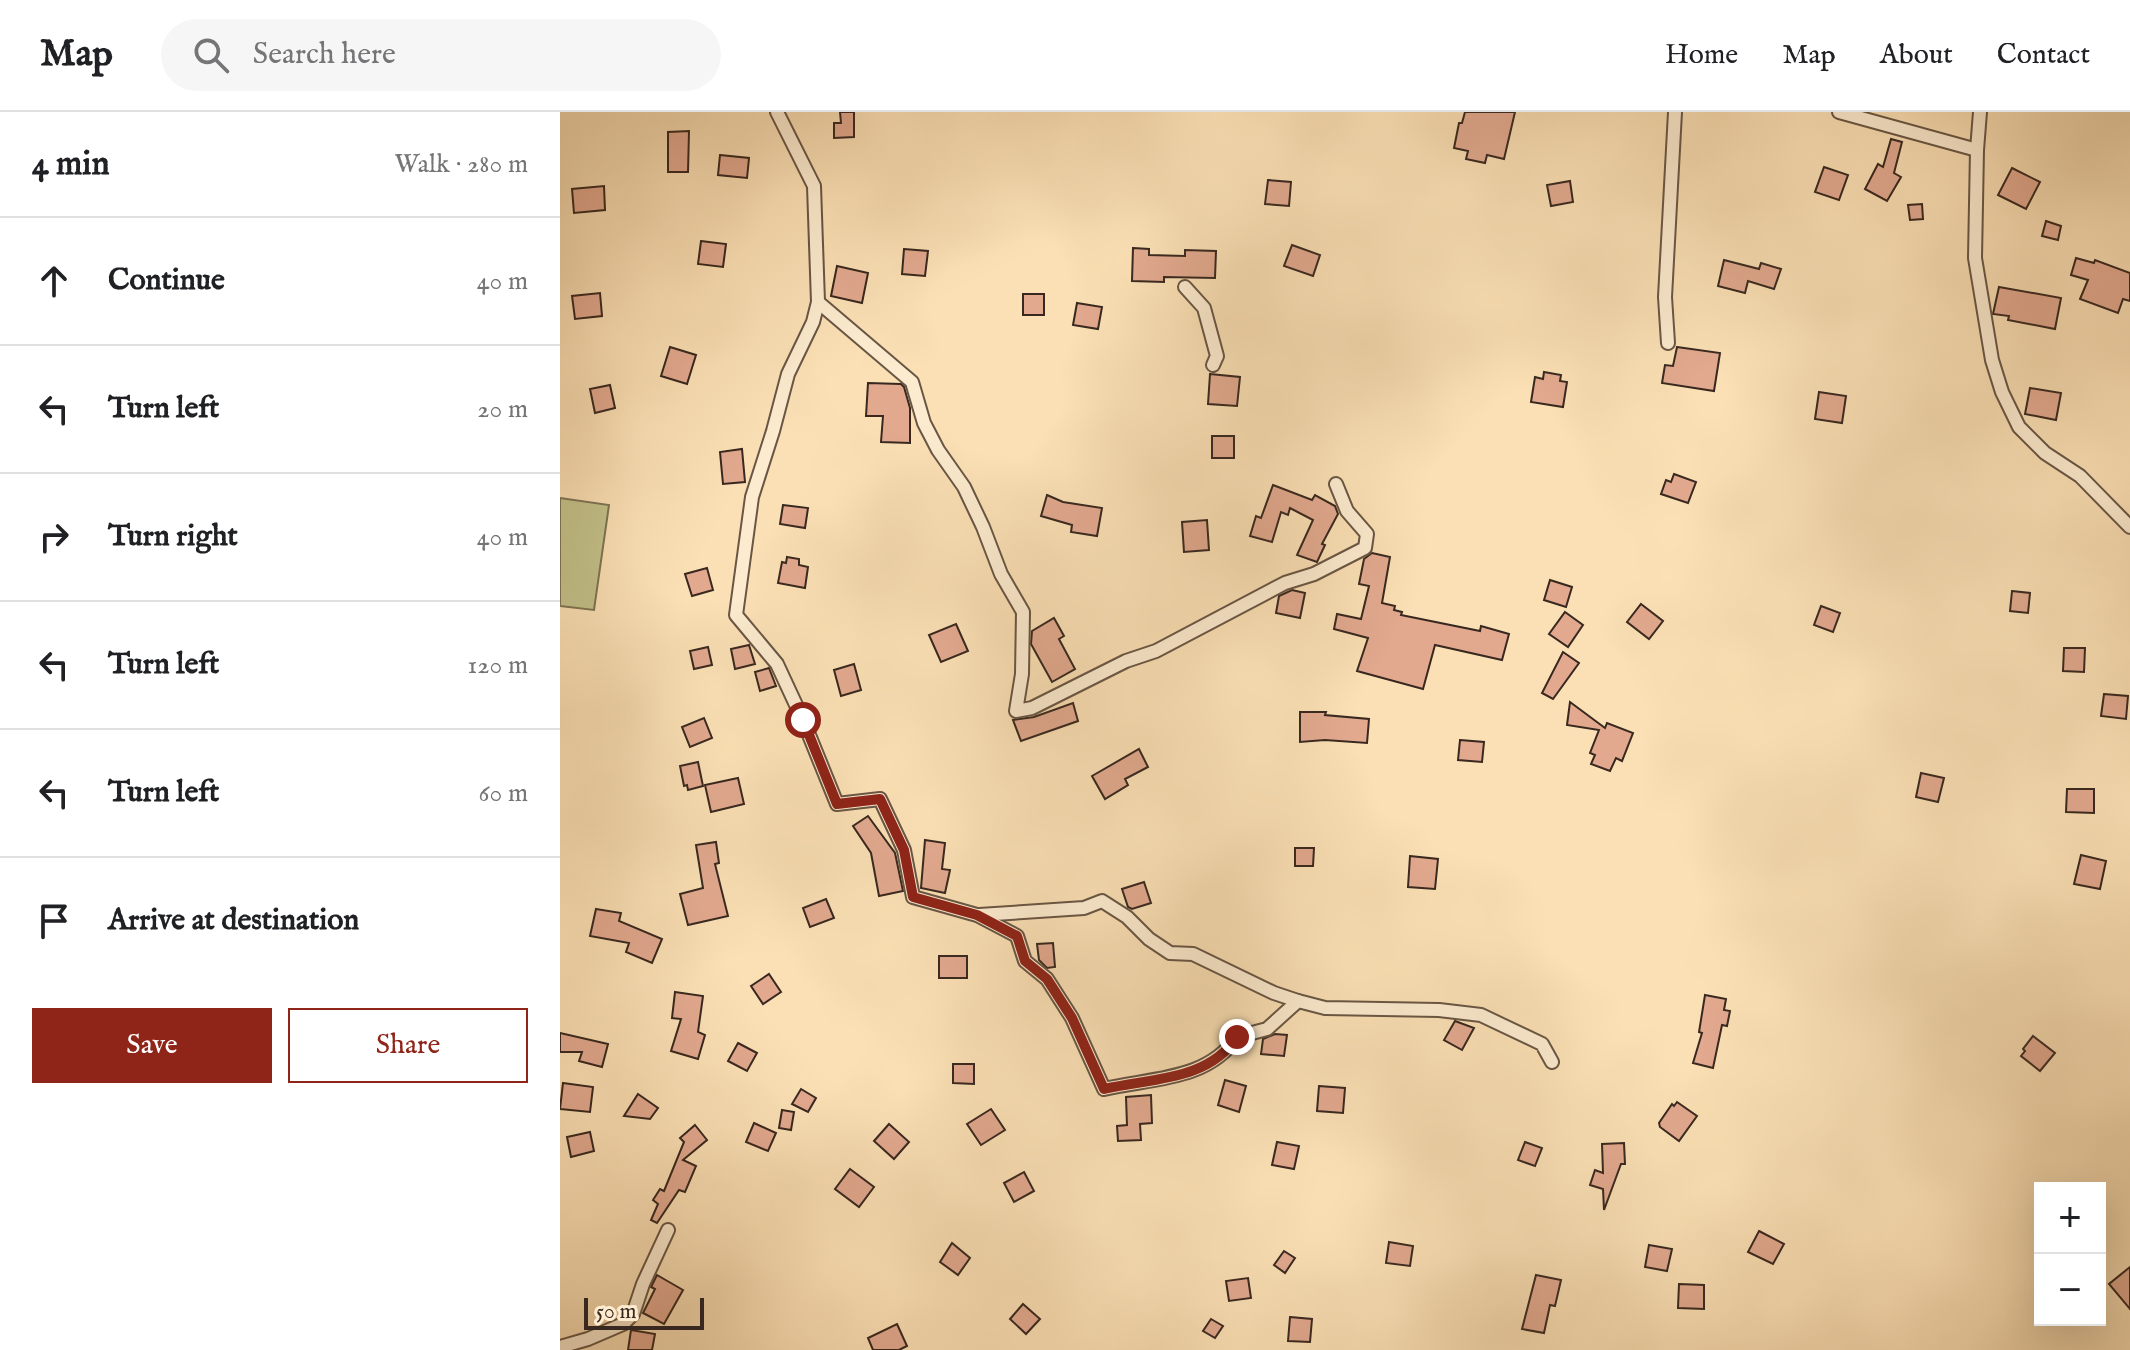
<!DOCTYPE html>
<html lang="en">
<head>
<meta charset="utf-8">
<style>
	body { margin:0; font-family:"IM FELL English",serif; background:#f6f6f6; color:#202124 }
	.controls { position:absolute; right:24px; bottom:24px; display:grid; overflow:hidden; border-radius:0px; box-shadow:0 8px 32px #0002 }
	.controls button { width:72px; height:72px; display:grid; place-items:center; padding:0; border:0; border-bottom:2px solid #e0e0e0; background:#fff; color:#202124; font:40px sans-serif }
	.scale { position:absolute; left:24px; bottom:20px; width:120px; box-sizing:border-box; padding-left:8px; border:4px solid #38281f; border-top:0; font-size:22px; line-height:28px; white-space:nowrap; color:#38281f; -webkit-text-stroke:6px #fcebcf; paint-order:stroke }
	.stop { position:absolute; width:24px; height:24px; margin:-18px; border:6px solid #8f2418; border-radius:50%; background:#fff }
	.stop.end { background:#8f2418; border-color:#fff; box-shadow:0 2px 8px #0008 }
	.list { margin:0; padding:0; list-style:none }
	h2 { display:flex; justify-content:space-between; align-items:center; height:104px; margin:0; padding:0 32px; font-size:34px }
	h2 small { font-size:26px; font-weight:400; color:#757577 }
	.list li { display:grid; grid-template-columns:52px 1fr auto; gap:24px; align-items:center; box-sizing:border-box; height:128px; padding:0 32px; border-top:2px solid #e0e0e0 }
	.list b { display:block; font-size:30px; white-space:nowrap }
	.list em { font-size:26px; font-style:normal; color:#757577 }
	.actions { display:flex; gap:16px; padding:24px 32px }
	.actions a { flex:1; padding:18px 0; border:2px solid #8f2418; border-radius:0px; text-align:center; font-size:28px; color:#8f2418 }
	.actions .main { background:#8f2418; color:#fff }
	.icon { flex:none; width:44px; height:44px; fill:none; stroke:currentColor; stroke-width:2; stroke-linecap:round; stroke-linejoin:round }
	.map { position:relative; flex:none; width:1570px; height:1238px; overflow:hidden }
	header { display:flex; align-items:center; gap:48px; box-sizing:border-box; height:112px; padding:0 40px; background:#fff; border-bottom:2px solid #e0e0e0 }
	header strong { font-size:38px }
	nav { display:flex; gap:44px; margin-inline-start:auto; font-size:28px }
	.search { width:560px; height:72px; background:#f6f6f6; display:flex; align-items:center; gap:20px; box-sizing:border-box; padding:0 28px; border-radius:44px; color:#757577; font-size:30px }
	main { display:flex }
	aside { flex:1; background:#fff }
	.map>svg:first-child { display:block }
</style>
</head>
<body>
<header>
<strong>Map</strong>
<div class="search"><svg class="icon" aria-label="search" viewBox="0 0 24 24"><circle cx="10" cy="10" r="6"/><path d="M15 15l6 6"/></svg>Search here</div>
<nav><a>Home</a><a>Map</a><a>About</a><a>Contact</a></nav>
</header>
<main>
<aside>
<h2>4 min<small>Walk · 280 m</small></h2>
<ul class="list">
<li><svg class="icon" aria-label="ahead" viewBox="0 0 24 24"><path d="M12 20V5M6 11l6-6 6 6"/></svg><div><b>Continue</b></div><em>40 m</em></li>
<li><svg class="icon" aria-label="left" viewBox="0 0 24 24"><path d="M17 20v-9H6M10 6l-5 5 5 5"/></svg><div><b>Turn left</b></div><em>20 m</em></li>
<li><svg class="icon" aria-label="right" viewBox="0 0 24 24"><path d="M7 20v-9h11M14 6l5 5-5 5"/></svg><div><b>Turn right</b></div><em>40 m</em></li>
<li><svg class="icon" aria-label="left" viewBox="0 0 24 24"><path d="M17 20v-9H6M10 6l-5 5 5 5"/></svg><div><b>Turn left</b></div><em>120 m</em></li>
<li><svg class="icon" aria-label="left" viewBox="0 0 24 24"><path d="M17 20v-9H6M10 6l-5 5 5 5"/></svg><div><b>Turn left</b></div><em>60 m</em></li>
<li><svg class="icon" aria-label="arrive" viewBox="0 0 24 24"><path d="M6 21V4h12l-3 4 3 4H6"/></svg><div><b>Arrive at destination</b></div></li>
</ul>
<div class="actions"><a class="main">Save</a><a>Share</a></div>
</aside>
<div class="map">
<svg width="1570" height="1238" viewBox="0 0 1570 1238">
	<rect width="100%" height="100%" fill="#fbe0b5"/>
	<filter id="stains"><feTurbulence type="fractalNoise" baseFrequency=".0025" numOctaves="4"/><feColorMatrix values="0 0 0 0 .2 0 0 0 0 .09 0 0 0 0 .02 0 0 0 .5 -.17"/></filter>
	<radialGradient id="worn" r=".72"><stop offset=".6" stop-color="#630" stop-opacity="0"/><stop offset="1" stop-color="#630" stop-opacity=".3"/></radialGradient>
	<!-- green -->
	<polygon fill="#c3c18a" stroke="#7e7454" stroke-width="2" points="0,386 49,393 34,498 0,494"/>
	<!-- building -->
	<g fill="#e2a98f" stroke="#38281f" stroke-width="2">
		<polygon points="280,0 294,0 294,25 274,26 274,11 281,11"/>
		<polygon points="905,0 955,0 944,47 927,43 925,51 906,47 908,39 894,36 899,11 902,11"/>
		<polygon points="129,19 128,60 108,60 108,20"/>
		<polygon points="1331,27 1342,30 1334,61 1341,65 1327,89 1305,77 1318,52 1323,55"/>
		<polygon points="160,43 189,46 187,66 158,63"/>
		<polygon points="1264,55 1288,63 1279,88 1255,80"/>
		<polygon points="1452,56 1480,70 1466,97 1438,83"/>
		<polygon points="708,68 731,70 729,94 705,92"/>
		<polygon points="1010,69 1013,90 991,94 987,73"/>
		<polygon points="44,74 45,98 14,101 12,77"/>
		<polygon points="1362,92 1363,107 1350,108 1348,93"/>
		<polygon points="1486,109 1501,114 1498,128 1482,124"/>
		<polygon points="141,129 166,132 163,155 138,152"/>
		<polygon points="732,133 760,143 753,164 724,154"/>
		<polygon points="573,136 589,137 589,143 625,144 625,138 656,139 655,166 604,165 604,170 572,169"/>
		<polygon points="344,137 368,139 365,164 342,162"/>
		<polygon points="1516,146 1534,151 1535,148 1570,161 1570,189 1563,187 1558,201 1520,187 1528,168 1511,163"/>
		<polygon points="1164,148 1199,157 1201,151 1221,157 1214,177 1188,169 1185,181 1158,174"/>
		<polygon points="277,154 308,161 302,191 271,184"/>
		<polygon points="1439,175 1501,186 1495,217 1448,208 1449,204 1433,202"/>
		<polygon points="40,181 42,204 15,207 12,184"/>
		<rect x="463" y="182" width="21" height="21"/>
		<polygon points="517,191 542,195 538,217 513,213"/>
		<polygon points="110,235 136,243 127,272 101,264"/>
		<polygon points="1117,235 1160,241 1154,279 1102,271 1105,253 1113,254"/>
		<polygon points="984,260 1001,263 1000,269 1007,270 1003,295 971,290 975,265 983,267"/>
		<polygon points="650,262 680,265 677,294 648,292"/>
		<polygon points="308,271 341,272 344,275 350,296 350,331 321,330 323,304 306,304"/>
		<polygon points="50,273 55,296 35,301 30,277"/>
		<polygon points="1470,276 1501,281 1496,308 1465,302"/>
		<polygon points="1259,280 1286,284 1282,311 1255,307"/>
		<rect x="652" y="324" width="22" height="22"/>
		<polygon points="182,337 185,370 163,372 160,340"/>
		<polygon points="1114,362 1136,370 1128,391 1101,382 1106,368 1111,370"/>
		<polygon points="713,373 752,388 755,383 775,394 778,402 762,432 765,433 757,450 737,443 753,408 730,396 728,403 721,400 712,430 690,424 696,404 701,406"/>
		<polygon points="487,383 503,390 542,396 537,424 511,420 512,413 481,404"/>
		<polygon points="223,393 248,396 245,416 220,412"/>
		<polygon points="647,408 649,438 624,440 622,410"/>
		<polygon points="812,441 830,445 822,491 835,494 834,498 842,500 841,503 920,519 921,514 949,522 942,548 875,533 863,577 797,559 808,526 774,517 777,502 801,507 809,474 799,472 804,447"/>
		<polygon points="227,445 239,447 239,453 248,455 245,476 218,471 222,450 226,451"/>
		<polygon points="147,456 153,478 132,484 125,462"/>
		<polygon points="990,468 1012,475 1006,495 984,488"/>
		<polygon points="732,478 745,481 740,506 716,501 719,484"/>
		<polygon points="1452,479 1470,481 1468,501 1450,499"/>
		<polygon points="1081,492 1103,509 1089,527 1067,510"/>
		<polygon points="1261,494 1280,501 1273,520 1254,513"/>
		<polygon points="1005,500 1023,513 1008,535 989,522"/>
		<polygon points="494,506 504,524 499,527 515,557 492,570 471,532 472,519"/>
		<polygon points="396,512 408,539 381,550 369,523"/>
		<polygon points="189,533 195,552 175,557 171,537"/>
		<polygon points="148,535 152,553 134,557 130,539"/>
		<polygon points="1504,536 1525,536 1524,560 1503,559"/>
		<polygon points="1003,540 1019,551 993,587 982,581"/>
		<polygon points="294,552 301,578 281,584 274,558"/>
		<polygon points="209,556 216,574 200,579 195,560"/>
		<polygon points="1544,582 1568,584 1566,607 1541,604"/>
		<polygon points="1010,590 1045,616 1047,611 1073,621 1062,649 1056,646 1050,659 1031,652 1035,643 1030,641 1039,618 1007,613"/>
		<polygon points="513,591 518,609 461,629 453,608 474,605"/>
		<polygon points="740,600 766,600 765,603 809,607 807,631 765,628 740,630"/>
		<polygon points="144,606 152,626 130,635 122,615"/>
		<polygon points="900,628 924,630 922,650 898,648"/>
		<polygon points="579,637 588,655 565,667 568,673 545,687 532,664"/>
		<polygon points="138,650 143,674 128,678 127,673 124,674 120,654"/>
		<polygon points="1361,661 1384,666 1378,690 1356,685"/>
		<polygon points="178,666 184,692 151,700 145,673"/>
		<polygon points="1507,677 1534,677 1534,701 1506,700"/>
		<polygon points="308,704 335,741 343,779 319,784 311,741 293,714"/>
		<polygon points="365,728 385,731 382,757 390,758 385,781 361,776"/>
		<polygon points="156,730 159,751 155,752 168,804 128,813 120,782 143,776 136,733"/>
		<polygon points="735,736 754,736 753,754 735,754"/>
		<polygon points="1521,743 1546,749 1540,777 1514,772"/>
		<polygon points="850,744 878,747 875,777 848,775"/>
		<polygon points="584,770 591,791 572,797 568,795 562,777"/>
		<polygon points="266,787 274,806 250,815 243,796"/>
		<polygon points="36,797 61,801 59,809 102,827 92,851 66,840 69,831 30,824"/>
		<polygon points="493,831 495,855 487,856 479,848 477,832"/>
		<rect x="379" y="844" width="28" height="22"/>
		<polygon points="209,862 221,880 203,892 191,874"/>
		<polygon points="115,880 143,884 138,920 145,923 138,947 111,939 121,907 112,906"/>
		<polygon points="1145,883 1166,887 1164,898 1170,899 1167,914 1162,913 1153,956 1133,951 1142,921 1139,920"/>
		<polygon points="895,909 914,916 902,938 884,928"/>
		<polygon points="0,921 48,932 42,955 19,949 22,940 0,940"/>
		<polygon points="715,922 727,923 724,944 701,942 703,927"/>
		<polygon points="1473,924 1495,941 1480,959 1461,944 1465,939 1463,937"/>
		<polygon points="178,931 197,941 187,959 168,949"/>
		<polygon points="393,952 414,952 414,972 393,971"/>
		<polygon points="665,968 686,974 679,1000 658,993"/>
		<polygon points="3,971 33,975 30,1000 0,997"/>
		<polygon points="759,974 785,976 783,1001 757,999"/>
		<polygon points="241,977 256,986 248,1000 232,992"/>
		<polygon points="78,982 98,996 90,1007 64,1004"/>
		<polygon points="591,983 592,1011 580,1012 581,1028 558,1029 557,1014 567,1013 566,985"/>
		<polygon points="1117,990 1137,1004 1119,1029 1100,1015 1099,1011 1112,992 1114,994"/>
		<polygon points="431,997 445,1018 421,1033 407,1012"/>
		<polygon points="222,998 234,1000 231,1018 219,1016"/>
		<polygon points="194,1011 216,1021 208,1039 186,1030"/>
		<polygon points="329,1012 349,1030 334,1047 314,1029"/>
		<polygon points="135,1013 147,1028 123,1048 136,1054 125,1080 119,1078 97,1111 91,1108 98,1092 93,1088 100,1077 104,1079 124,1030 120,1026"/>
		<polygon points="30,1020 34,1039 11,1045 7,1025"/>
		<polygon points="717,1030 739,1034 734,1057 712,1053"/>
		<polygon points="965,1030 982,1036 975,1054 958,1048"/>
		<polygon points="1064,1031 1065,1052 1061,1052 1044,1098 1043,1077 1030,1073 1035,1058 1043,1061 1042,1032"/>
		<polygon points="290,1057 314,1075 299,1095 275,1077"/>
		<polygon points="464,1060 474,1079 454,1090 444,1071"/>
		<polygon points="1199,1119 1224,1132 1213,1152 1188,1140"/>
		<polygon points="829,1130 853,1134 850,1154 826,1151"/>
		<polygon points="392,1131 410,1146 398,1163 380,1150"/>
		<polygon points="1089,1133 1112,1137 1107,1159 1085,1155"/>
		<polygon points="724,1139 735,1146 725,1161 714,1153"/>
		<polygon points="1570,1155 1570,1197 1549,1172"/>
		<polygon points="97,1163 123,1178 104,1212 83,1201 95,1177 91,1175"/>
		<polygon points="976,1163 1001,1168 995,1194 990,1193 984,1221 962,1217"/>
		<polygon points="688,1166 691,1186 669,1189 666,1169"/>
		<polygon points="1119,1172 1144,1173 1144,1197 1118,1196"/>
		<polygon points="463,1192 480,1207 466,1222 450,1207"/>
		<polygon points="730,1205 752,1207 750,1230 728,1229"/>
		<polygon points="651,1207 663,1214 655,1226 643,1219"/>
		<polygon points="337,1212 347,1234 339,1238 313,1238 308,1226"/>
		<polygon points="71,1218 95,1222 92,1238 68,1238"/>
	</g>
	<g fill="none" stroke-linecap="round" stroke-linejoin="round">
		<defs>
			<g id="street">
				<path d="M217 0 254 74 258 190 253 210 228 262 213 319 192 385 176 503 217 552 243 608 277 692 320 687 344 738 353 785 417 803 457 824 465 849 487 867 512 906 544 977C591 966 647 969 677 925L707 917 738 889 765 896 879 898 921 903 982 932 992 950"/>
				<polyline points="1279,0 1417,38"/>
				<polyline points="1420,0 1417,38 1415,146 1432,248 1442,280 1459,315 1485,341 1520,364 1570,415"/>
				<polyline points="625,175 644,196 657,244 653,253"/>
				<polyline points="258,190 352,270 364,311 378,338 404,375 423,415 441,462 463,500 462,562 456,599 472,596 566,549 596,539 725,471 754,462 805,436 807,422 787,399 776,372"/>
				<polyline points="1108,231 1105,185 1115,0"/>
				<polyline points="419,803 524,796 542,789 567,805 589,827 610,841 633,842 714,881 738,889"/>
				<polyline points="0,1235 28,1227 63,1212 73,1202 83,1172 108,1118"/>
			</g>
		</defs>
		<!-- street casing -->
		<use href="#street" stroke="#695644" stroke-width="16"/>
		<!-- street -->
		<use href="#street" stroke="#fcebcf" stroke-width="12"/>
	</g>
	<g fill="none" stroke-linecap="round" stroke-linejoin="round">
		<!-- route -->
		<path stroke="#8f2418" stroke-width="10" d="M243 608 277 692 320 687 344 738 353 785 417 803 457 824 465 849 487 867 512 906 544 977C591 966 648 969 677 925"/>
	</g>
	<rect width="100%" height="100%" filter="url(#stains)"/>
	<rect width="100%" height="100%" fill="url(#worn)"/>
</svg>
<div class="controls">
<button>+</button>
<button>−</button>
</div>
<div class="scale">50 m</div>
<div class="stop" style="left:243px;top:608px"></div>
<div class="stop end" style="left:677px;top:925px"></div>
</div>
</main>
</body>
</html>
